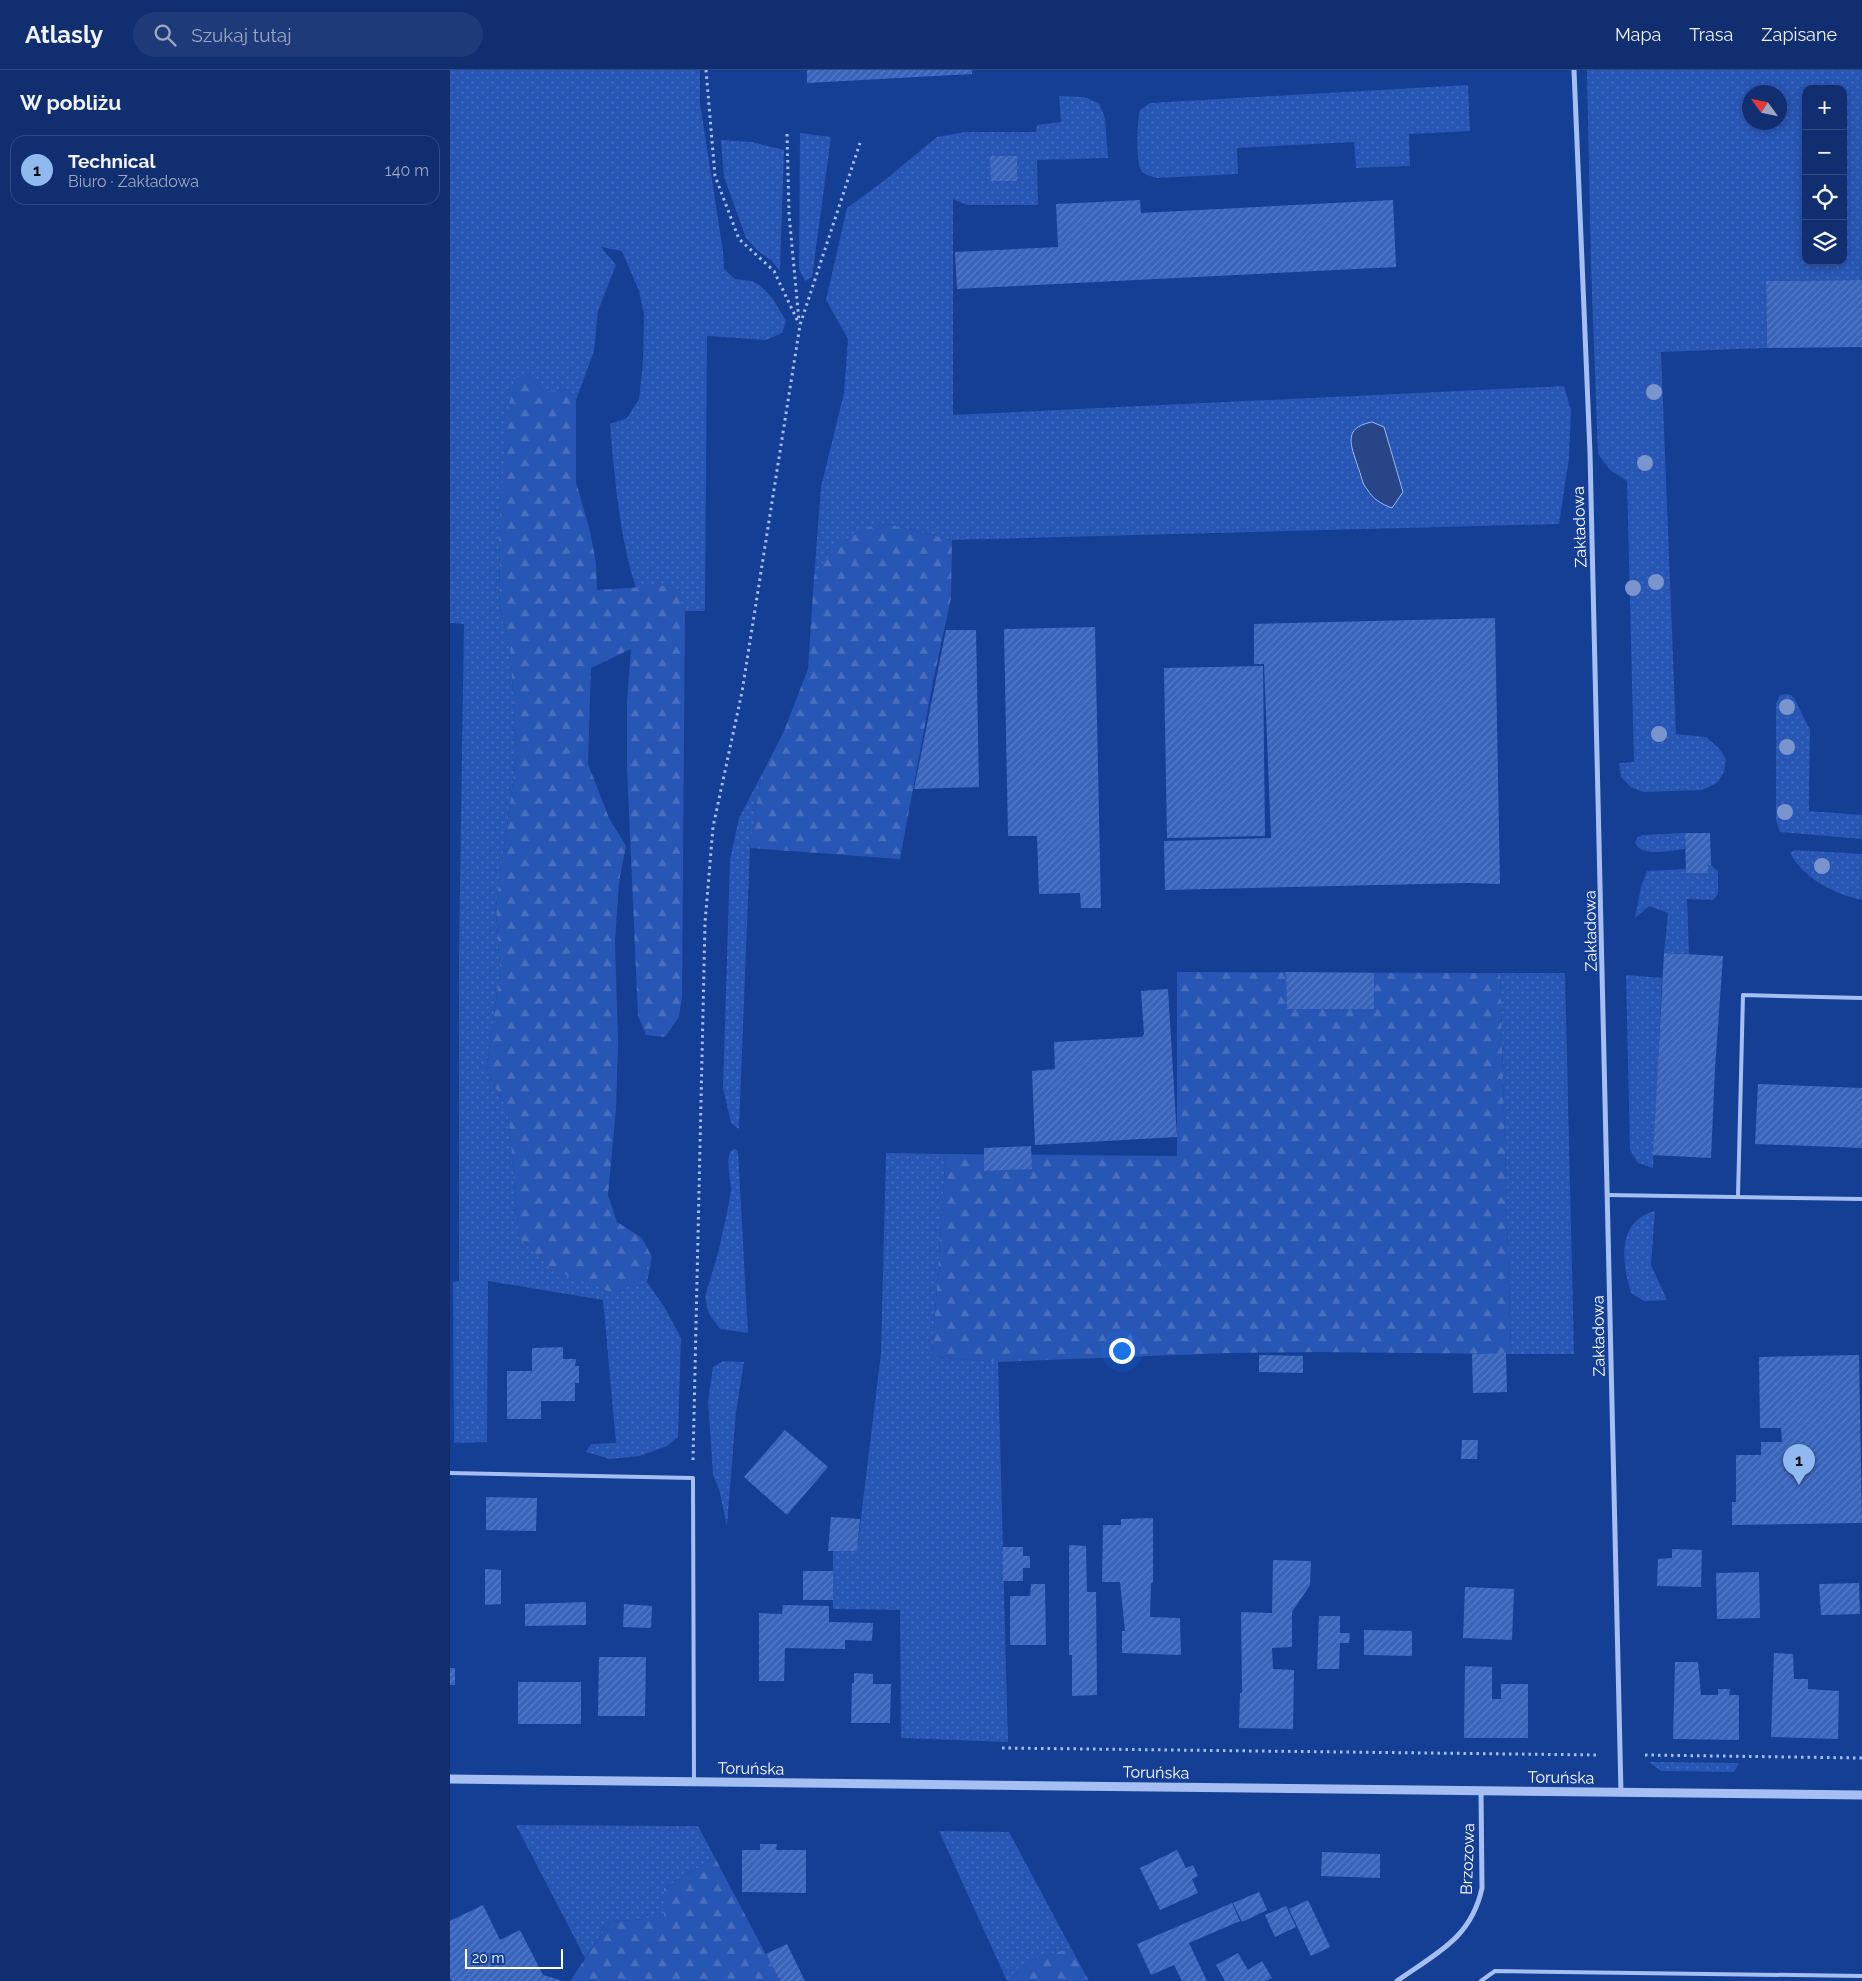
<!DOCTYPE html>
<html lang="pl">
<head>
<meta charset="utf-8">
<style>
	body { margin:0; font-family:Raleway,sans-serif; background:#1e3a78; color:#f1f3f6 }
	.controls { position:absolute; right:15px; top:15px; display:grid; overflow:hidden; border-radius:10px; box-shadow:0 2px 8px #0003 }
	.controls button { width:45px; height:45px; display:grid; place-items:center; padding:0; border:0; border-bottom:1px solid #304a83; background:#102e70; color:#f1f3f6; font:25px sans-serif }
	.compass { position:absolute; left:1292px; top:15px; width:45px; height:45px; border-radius:50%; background:#102e70; box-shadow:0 2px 8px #0003; rotate:303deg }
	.scale { position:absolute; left:15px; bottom:12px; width:98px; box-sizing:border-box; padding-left:5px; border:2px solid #fff; border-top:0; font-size:14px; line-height:18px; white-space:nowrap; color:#fff; -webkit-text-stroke:4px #153e95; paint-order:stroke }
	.you { position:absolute; left:671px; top:1280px; width:18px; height:18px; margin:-12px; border:4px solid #fff; border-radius:50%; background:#1a73e8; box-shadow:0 0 0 8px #1a73e833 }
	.badge { display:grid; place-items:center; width:32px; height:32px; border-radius:50%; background:#90b9f0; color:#111; font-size:16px; font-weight:700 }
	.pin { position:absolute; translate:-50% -41px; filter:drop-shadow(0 1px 2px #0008) }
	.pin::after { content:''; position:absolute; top:26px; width:18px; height:15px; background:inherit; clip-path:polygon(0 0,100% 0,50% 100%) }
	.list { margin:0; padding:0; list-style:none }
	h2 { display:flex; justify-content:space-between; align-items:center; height:65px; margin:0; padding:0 20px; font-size:21px }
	h2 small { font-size:16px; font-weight:400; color:#9ca8c3 }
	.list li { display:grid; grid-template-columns:32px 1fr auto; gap:15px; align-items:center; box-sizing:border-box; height:70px; margin:0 10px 10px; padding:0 10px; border:1px solid #304a83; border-radius:15px }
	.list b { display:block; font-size:19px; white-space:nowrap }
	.list p { margin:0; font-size:16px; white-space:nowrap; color:#9ca8c3 }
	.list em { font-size:16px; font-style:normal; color:#9ca8c3 }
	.icon { flex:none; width:28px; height:28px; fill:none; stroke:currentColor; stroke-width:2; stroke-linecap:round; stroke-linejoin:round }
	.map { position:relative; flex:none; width:1412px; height:1911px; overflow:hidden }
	header { display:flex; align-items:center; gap:30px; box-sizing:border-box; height:70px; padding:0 25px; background:#102e70; border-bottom:1px solid #304a83 }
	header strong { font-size:24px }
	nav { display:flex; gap:28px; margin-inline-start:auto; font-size:18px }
	.search { width:350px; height:45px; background:#1e3a78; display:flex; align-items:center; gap:12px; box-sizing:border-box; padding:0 18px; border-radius:28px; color:#9ca8c3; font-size:19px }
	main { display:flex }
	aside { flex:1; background:#102e70 }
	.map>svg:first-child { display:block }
</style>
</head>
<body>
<header>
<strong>Atlasly</strong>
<div class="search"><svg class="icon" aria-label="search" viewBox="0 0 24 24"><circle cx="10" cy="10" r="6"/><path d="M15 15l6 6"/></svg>Szukaj tutaj</div>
<nav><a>Mapa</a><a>Trasa</a><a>Zapisane</a></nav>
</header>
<main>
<aside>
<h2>W pobliżu<small></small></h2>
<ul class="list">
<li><span class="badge">1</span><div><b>Technical</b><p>Biuro · Zakładowa</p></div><em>140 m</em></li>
</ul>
</aside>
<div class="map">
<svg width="1412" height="1911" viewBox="0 0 1412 1911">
	<defs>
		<pattern id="grass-dots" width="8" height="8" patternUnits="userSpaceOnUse" patternTransform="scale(1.25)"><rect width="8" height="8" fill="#2856b4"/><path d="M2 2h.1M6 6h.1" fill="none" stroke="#486fbf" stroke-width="1.8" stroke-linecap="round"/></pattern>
		<pattern id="forest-firs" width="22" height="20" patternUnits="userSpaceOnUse" patternTransform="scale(1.25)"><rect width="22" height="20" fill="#2856b4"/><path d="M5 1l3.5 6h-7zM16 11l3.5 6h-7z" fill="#486fbf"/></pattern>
		<pattern id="building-hatch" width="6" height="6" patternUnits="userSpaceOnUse" patternTransform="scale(1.25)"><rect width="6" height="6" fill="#3964bc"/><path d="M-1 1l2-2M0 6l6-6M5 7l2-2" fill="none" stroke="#577bc6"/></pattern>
	</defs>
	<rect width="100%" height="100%" fill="#153e95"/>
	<!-- grass -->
	<g fill="url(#grass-dots)" fill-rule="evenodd">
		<path d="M0 0H250V33L273 181 274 199 285 209 302 211 311 216 323 229 336 251 332 263 316 270 257 266 255 541H235L222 515 186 518C169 465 165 410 160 354L177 348 189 329 193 292 194 244 189 221 172 181 151 177 166 195 148 241 144 281 126 330 118 320 93 321 78 305 49 463 50 538 60 580 67 682 46 836 50 902 36 1001 58 1040 69 1168 190 1210 202 1187 197 1212 215 1238 231 1268 228 1367 217 1376 190 1386 160 1389 136 1382 141 1374 166 1373 153 1230 38 1211 37 1372 4 1373 3 1212 9 1211V883L14 554 0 553Z"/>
		<path d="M1137 0H1412V210L1316 211 1317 278 1211 282 1226 664 1256 667 1268 677 1276 689 1274 702 1267 713 1252 720 1194 722 1182 718 1171 707 1169 693 1184 692 1177 411 1160 400 1148 384 1141 196ZM1356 19H1393V191H1356ZM1300 22H1330V52H1300Z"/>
		<path d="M1018 15 1020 61 959 64 960 96 906 98 904 72 787 78 788 104 707 108C700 106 693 105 690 98 686 88 687 50 690 40L700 33Z"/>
		<polygon points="609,26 634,27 649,33 655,48 658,88 587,90 588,135 517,135 503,129 503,345 1114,316 1121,340 1119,388 1109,454 502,470 429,452 364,507 371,417 394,323 398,269 376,230 397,138 435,110 487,67 515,62 586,62 587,55 611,52"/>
		<polygon points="350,63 381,67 362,207 355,211 349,199"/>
		<polygon points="271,70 302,72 334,80 330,201 322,191 307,180 296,168 274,107"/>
		<polygon points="1336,624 1341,625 1344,628 1360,660 1359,741 1412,745 1412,769 1330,762 1326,750 1326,633 1330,625"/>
		<polygon points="311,706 300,778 289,1059 281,1053 273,1018 280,790 289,748"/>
		<path d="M1235 763V779C1220 780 1193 788 1185 773L1187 768 1192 765Z"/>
		<path d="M1345 780 1412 784V830C1384 824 1354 809 1340 783Z"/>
		<polygon points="1258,795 1261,795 1268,801 1268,824 1263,830 1237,829 1239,884 1214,883 1218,843 1199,836 1185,848 1191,817 1197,801 1236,799 1236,803 1258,803"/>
		<polygon points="1050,903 1115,903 1124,1284 1061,1284"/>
		<polygon points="1176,905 1212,908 1203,1098 1188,1093 1180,1080"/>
		<polygon points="284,1079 288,1080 298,1263 270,1259 259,1244 255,1227 268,1183 277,1143 281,1120 278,1091 280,1082"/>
		<polygon points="436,1083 496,1084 482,1287 548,1292 558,1672 451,1668 450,1540 383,1539 383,1481 407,1480 431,1283"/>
		<path d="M1205 1141 1201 1195 1217 1230 1194 1231 1181 1223C1172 1193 1166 1151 1205 1141Z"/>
		<polygon points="273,1291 294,1292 286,1342 277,1456 269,1419 263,1405 258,1331 263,1297"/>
		<polygon points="1199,1692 1289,1693 1284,1702 1218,1701 1211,1701"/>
		<polygon points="66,1755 248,1756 265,1788 214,1818 214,1847 160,1852 135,1888"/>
		<polygon points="489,1761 559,1762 621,1878 581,1890 560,1911 557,1911"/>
	</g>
	<!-- forest -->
	<g fill="url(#forest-firs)">
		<polygon points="78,305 93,321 118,320 126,330 126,412 140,461 146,493 147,520 223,515 235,541 232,927 229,947 215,967 196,965 188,946 177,698 177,631 181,579 141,598 138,694 159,748 176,776 169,812 165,871 168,972 166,1039 158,1125 167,1152 192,1168 202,1187 190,1210 166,1224 103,1200 69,1168 58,1040 36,1001 50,902 46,836 67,682 60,580 50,538 49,463 57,349 64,308"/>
		<polygon points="429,452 502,470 501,528 483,612 450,789 300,778 311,706 334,661 358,599 364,507 389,473"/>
		<polygon points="727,902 1050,903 1061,1284 868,1282 779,1283 548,1292 482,1287 496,1084 727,1086"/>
		<polygon points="265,1788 330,1911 120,1911 160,1852 214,1847 214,1818"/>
		<polygon points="621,1878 639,1911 560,1911 581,1890"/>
	</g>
	<!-- water -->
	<path fill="#274587" stroke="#97b8f4" d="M922 352 934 357 953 422 942 438C931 434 923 429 917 419 912 414 911 404 908 397 901 375 892 358 922 352Z"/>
	<!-- building -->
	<g fill="url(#building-hatch)">
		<polygon points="357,0 522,0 522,4 357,13"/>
		<polygon points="540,86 567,86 567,111 541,111"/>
		<polygon points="690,130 691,143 943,130 946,197 507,219 505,182 608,177 606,134"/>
		<polygon points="1412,210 1412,277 1317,278 1316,211"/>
		<polygon points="1045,548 1050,814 1018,813 715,820 714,771 821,768 814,594 804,594 804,554"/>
		<polygon points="645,557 651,838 631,838 630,823 589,824 587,766 558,766 554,559"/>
		<polygon points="496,560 526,560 529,717 464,719"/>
		<polygon points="813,596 815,766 717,768 714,598"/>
		<polygon points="1235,763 1260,763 1261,795 1258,795 1258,803 1236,803"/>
		<polygon points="1214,883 1273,886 1265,999 1261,1088 1203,1085"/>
		<polygon points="836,902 924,903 924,939 837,939"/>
		<polygon points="718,919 727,1067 585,1075 582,1001 605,999 604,972 692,967 694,964 691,921"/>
		<polygon points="1308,1014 1412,1018 1412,1078 1305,1074"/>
		<polygon points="581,1076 582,1099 534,1101 534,1078"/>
		<polygon points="113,1277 113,1289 126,1289 125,1296 129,1296 129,1313 125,1313 125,1331 91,1331 91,1349 57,1349 57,1301 82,1301 82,1278"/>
		<polygon points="1056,1283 1057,1322 1023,1323 1022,1284"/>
		<polygon points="809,1285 853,1286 853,1303 809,1302"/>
		<polygon points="1409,1285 1412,1453 1282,1455 1282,1432 1286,1432 1286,1385 1311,1385 1311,1372 1332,1372 1331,1358 1310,1358 1309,1287"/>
		<polygon points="335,1360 378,1397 337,1445 294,1407"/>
		<polygon points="1012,1370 1028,1370 1027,1389 1011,1389"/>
		<polygon points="36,1427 87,1428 86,1461 36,1460"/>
		<polygon points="381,1447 410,1449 407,1481 378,1481"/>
		<polygon points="703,1448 703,1513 701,1513 700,1547 730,1548 731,1585 672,1583 672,1561 675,1561 670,1512 652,1512 653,1455 671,1455 671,1449"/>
		<polygon points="619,1475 636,1476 637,1522 646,1522 647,1625 622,1626 622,1585 619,1585"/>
		<polygon points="553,1477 573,1477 573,1486 580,1486 580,1498 573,1498 573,1511 553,1511"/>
		<polygon points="1222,1479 1252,1480 1251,1517 1207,1516 1208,1489 1222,1488"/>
		<polygon points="823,1490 861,1491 860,1515 842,1542 842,1577 822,1578 823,1599 844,1600 843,1659 789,1658 790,1623 792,1623 791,1542 822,1543"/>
		<polygon points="35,1499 51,1500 51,1534 35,1535"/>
		<rect x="353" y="1501" width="30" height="29"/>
		<polygon points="1309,1502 1310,1548 1267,1549 1266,1503"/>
		<polygon points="1409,1513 1410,1544 1371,1545 1369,1514"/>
		<polygon points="581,1514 595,1514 596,1575 560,1575 560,1526 580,1526"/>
		<polygon points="1015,1517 1064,1519 1062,1570 1013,1568"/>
		<polygon points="136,1532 136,1555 75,1556 75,1534"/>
		<polygon points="174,1534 202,1536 201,1558 173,1557"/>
		<polygon points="333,1535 379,1536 379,1552 423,1553 422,1571 395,1570 395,1579 335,1578 334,1611 309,1611 309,1543 332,1544"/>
		<polygon points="869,1546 890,1546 890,1563 900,1563 899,1573 890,1573 889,1599 867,1599"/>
		<polygon points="914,1560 962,1561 962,1586 914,1585"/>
		<polygon points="1324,1583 1343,1584 1344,1609 1358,1609 1358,1619 1389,1621 1388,1669 1321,1667"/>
		<polygon points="149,1587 196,1587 195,1646 148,1646"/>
		<polygon points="1225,1592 1248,1592 1251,1625 1268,1625 1268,1619 1280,1619 1279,1625 1289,1625 1289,1670 1223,1669"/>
		<polygon points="1015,1596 1042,1597 1042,1629 1051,1629 1051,1614 1078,1614 1078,1668 1014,1668"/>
		<rect x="0" y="1598" width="5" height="17"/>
		<polygon points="404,1603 423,1604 423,1614 441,1614 440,1653 401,1653 402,1613 404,1613"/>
		<rect x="68" y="1612" width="63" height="42"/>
		<polygon points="310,1774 327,1774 326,1780 356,1780 356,1823 292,1822 292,1780 310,1780"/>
		<polygon points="727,1780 736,1798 743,1795 748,1806 742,1809 748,1823 710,1840 690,1798"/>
		<polygon points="872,1782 930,1784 930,1808 871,1806"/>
		<polygon points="809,1822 817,1840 792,1852 783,1833"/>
		<polygon points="858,1830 880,1877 861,1886 839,1839"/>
		<polygon points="782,1833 790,1851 739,1873 757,1911 732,1911 724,1895 701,1905 687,1874"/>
		<polygon points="33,1835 50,1870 70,1860 93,1905 113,1911 2,1911 0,1908 0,1851"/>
		<polygon points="836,1836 846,1857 825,1867 815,1845"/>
		<polygon points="337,1874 355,1911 330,1911 316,1884"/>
		<polygon points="788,1883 798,1900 812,1891 822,1908 816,1911 775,1911 766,1895"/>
	</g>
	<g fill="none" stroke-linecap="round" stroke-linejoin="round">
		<!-- path -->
		<g stroke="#a5bff2" stroke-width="3" stroke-dasharray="2.5 4" stroke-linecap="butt">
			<polyline points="256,0 265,106 289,169 324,201 349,254"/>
			<polyline points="337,64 339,144 349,251"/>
			<polyline points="243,1390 255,853 263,757 292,622 350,255 410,73"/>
			<polyline points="552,1678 1148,1685"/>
			<polyline points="1195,1685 1412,1688"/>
		</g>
		<!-- service -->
		<g stroke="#a5bff2" stroke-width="4">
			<polyline points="1158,1125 1412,1129"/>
			<polyline points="1288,1126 1293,925 1412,928"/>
			<polyline points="0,1403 243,1408 244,1713"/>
			<polyline points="1031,1911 1045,1901 1412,1906"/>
		</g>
		<!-- minor -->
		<g stroke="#a5bff2" stroke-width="5">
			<polyline points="1124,0 1140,383 1171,1723"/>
			<path d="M947 1911C986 1883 1021 1869 1032 1818L1031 1720"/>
		</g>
		<!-- tertiary -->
		<polyline stroke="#a5bff2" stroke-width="9" points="0,1709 1412,1725"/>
	</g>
	<!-- trees -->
	<g fill="#7a95ce">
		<circle cx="1204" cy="322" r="8"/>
		<circle cx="1195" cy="393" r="8"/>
		<circle cx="1206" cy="512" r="8"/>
		<circle cx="1183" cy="518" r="8"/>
		<circle cx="1337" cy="637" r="8"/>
		<circle cx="1209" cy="664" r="8"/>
		<circle cx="1337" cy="677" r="8"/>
		<circle cx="1335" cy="742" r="8"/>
		<circle cx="1372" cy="796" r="8"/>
	</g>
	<g text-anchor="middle" stroke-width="4.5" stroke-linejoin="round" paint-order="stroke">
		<!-- street labels -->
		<g font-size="16" fill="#fff" stroke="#153e95">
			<text transform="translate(1129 457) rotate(-92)" y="6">Zakładowa</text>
			<text transform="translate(1140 861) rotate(-91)" y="6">Zakładowa</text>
			<text transform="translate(1148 1266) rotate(-91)" y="6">Zakładowa</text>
			<text transform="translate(301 1698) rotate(1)" y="6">Toruńska</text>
			<text transform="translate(706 1702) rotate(1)" y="6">Toruńska</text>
			<text transform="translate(1111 1707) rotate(1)" y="6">Toruńska</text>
			<text transform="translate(1017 1789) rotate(-88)" y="6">Brzozowa</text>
		</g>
	</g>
</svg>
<div class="controls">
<button>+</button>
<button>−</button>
<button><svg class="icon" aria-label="locate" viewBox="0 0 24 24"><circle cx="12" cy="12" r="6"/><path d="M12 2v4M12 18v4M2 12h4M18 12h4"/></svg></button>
<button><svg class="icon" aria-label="layers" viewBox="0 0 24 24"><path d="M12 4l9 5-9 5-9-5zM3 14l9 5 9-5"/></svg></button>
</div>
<svg class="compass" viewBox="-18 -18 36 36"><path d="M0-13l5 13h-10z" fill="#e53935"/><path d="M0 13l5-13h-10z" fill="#9ca8c3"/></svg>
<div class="scale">20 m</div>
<div class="you"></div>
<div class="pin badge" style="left:1349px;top:1415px">1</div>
</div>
</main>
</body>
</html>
